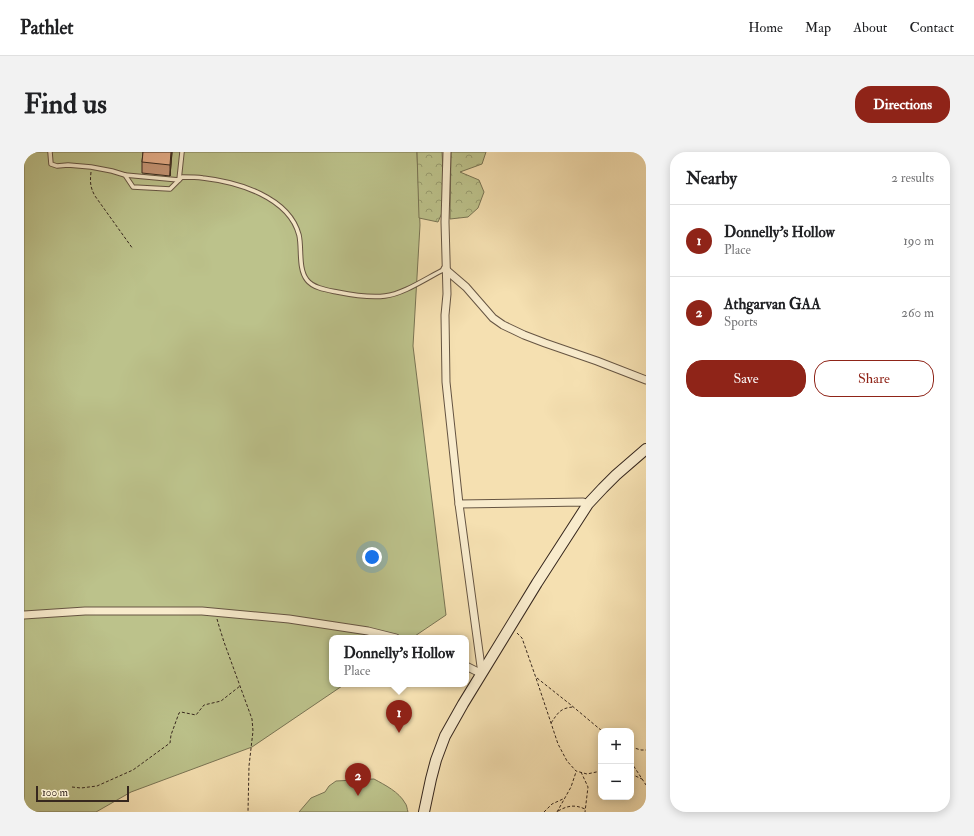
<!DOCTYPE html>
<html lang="en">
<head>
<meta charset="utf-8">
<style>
	body { margin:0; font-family:"IM FELL Double Pica",serif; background:#f2f2f2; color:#202124 }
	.controls { position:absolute; right:12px; bottom:12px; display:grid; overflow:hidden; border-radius:8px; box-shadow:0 2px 10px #0003 }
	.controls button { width:36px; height:36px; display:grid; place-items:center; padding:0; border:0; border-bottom:1px solid #e0e0e0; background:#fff; color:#202124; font:20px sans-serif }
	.scale { position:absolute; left:12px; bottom:10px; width:93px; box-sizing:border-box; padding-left:4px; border:2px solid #36271e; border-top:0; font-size:11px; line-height:14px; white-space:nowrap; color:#36271e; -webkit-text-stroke:3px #f8ebcc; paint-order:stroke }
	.you { position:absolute; left:348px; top:405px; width:14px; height:14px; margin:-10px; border:3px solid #fff; border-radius:50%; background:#1a73e8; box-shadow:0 0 0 6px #1a73e833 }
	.badge { display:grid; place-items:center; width:26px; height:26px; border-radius:50%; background:#8f2418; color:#fff; font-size:13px; font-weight:700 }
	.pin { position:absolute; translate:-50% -33px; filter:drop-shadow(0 1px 2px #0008) }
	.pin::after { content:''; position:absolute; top:21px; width:14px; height:12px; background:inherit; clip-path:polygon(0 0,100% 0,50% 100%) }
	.popup { position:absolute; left:305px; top:483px; width:140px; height:52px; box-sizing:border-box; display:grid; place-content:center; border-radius:8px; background:#fff; filter:drop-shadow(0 1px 3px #0005); font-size:13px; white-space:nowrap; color:#757577 }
	.popup b { font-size:15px; color:#202124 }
	.popup::after { content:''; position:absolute; left:50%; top:100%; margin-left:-8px; border:8px solid transparent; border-top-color:#fff }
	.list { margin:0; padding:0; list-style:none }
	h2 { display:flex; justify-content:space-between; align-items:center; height:52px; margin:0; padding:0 16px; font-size:17px }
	h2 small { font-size:13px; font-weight:400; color:#757577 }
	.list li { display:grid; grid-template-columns:26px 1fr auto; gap:12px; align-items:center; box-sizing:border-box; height:72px; padding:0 16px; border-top:1px solid #e0e0e0 }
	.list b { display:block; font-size:15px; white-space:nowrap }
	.list p { margin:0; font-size:13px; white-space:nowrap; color:#757577 }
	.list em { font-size:13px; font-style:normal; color:#757577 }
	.actions { display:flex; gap:8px; padding:12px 16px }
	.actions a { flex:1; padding:9px 0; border:1px solid #8f2418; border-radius:16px; text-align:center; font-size:14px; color:#8f2418 }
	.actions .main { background:#8f2418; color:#fff }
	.map { position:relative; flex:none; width:622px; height:660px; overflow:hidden; border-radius:16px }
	header { display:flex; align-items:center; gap:24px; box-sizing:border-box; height:56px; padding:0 20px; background:#fff; border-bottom:1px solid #e0e0e0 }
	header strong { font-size:19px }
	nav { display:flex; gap:22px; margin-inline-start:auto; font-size:14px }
	.intro { display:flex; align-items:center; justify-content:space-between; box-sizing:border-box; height:96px; padding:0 24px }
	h1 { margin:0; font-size:28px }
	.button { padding:10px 18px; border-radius:16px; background:#8f2418; color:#fff; font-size:14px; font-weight:700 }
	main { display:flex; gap:24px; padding:0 24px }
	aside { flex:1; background:#fff; border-radius:16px; box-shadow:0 2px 10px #0003 }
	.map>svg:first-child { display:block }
</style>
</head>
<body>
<header>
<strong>Pathlet</strong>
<nav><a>Home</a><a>Map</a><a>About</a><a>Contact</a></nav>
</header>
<div class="intro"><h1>Find us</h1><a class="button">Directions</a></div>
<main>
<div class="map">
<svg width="622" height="660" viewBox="0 0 622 660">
	<defs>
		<pattern id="forest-crowns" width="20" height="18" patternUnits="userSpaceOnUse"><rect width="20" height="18" fill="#bcc28b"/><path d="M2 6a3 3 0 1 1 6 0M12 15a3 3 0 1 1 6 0" fill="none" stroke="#9a9e71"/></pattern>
	</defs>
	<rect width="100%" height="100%" fill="#f5e0b1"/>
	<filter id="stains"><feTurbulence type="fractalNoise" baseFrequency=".005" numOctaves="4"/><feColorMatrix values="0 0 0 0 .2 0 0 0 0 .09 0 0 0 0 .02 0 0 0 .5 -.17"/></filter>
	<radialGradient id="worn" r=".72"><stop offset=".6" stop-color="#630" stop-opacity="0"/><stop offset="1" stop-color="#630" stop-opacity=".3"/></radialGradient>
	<!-- green -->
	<g fill="#bcc28b" stroke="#797454">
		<polygon points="0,0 393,0 396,73 389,194 422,463 388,486 308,486 308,532 321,532 228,595 107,640 72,660 0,660"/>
		<path d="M350 627C361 633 375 640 381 651 383 653 383 657 384 660H275L287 646 301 640 305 634 312 629Z"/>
	</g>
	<!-- forest -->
	<g fill="url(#forest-crowns)" stroke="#797454">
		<polygon points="393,0 418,0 421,54 414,70 395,66"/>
		<polygon points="427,0 462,0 458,12 436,20 455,28 460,40 454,56 444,65 426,67"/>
	</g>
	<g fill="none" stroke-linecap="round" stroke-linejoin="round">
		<defs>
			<g id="lane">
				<path d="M26 0 27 12 33 14 44 13 67 15 88 19 101 23 109 35 146 37 158 25C165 25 172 25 179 26 214 30 265 45 275 83 278 96 274 117 283 128 289 136 303 138 313 140 328 143 345 146 361 144 380 142 404 125 421 117"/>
				<polyline points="101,23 155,28 158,0"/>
			</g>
			<g id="street">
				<polyline points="423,0 421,70 423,142 421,163 422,230 435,352 458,522"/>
				<polyline points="421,117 442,135 469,166 479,173 500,183 521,191 573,209 622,228"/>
				<polyline points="435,352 559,350 564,352"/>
				<polyline points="0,463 61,459 178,459 265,467 344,479 372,486"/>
				<polyline points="442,514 458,522"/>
			</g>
			<polyline id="secondary" points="400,660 407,627 412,608 421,584 439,552 513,431 564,352 579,336 592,323 622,297"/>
		</defs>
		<!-- lane casing -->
		<use href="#lane" stroke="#665543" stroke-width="5.5"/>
		<!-- street casing -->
		<use href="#street" stroke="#665543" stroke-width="9"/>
		<!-- secondary casing -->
		<use href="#secondary" stroke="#36271e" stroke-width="12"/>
		<!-- path -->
		<g stroke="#36271e" stroke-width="1" stroke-dasharray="3 2" stroke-linecap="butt">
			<path d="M67 20C66 30 66 35 71 44L109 97"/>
			<polyline points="193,467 195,474 200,490 228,567 229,579 225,614 224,660"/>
			<polyline points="493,481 498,486 512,526 534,592 543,609 552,619 563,622 577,619"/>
			<polyline points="513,526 547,553 578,579"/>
			<path d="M527 571C534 561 536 556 549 555"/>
			<polyline points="607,595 617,598 622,598"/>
			<polyline points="607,610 622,633"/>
			<polyline points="557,620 564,635 561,660"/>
			<polyline points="607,622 618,627"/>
			<polyline points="48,635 57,636 73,634 109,618 146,591 147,583 155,561 157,560 172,563 180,553 197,549 216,534"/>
			<path d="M534 659C543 654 550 652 561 657"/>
			<polyline points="520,660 528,652 539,647"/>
			<polyline points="533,660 547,635 552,620"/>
		</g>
		<!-- lane -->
		<use href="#lane" stroke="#f8ebcc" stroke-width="3.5"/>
		<!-- street -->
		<use href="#street" stroke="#f8ebcc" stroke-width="7"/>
		<!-- secondary -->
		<use href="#secondary" stroke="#f8ebcc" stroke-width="10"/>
	</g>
	<!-- wall -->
	<polygon fill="#c89778" stroke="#36271e" points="119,0 148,0 146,24 118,21 118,10"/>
	<!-- shaded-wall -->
	<polygon fill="#a37b62" stroke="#36271e" points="147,0 148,0 146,24 146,13"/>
	<!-- building -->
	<polygon fill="#e9b08c" stroke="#36271e" points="119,0 147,0 146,13 118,10"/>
	<rect width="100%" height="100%" filter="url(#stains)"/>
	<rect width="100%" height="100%" fill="url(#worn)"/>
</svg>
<div class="controls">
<button>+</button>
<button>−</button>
</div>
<div class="scale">100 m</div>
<div class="you"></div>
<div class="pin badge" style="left:375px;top:581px">1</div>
<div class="popup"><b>Donnelly's Hollow</b>Place</div>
<div class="pin badge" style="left:334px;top:644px">2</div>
</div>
<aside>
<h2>Nearby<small>2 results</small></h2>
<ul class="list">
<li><span class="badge">1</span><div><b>Donnelly's Hollow</b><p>Place</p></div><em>190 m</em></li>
<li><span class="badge">2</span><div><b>Athgarvan GAA</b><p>Sports</p></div><em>260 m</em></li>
</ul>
<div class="actions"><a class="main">Save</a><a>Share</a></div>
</aside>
</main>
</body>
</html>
